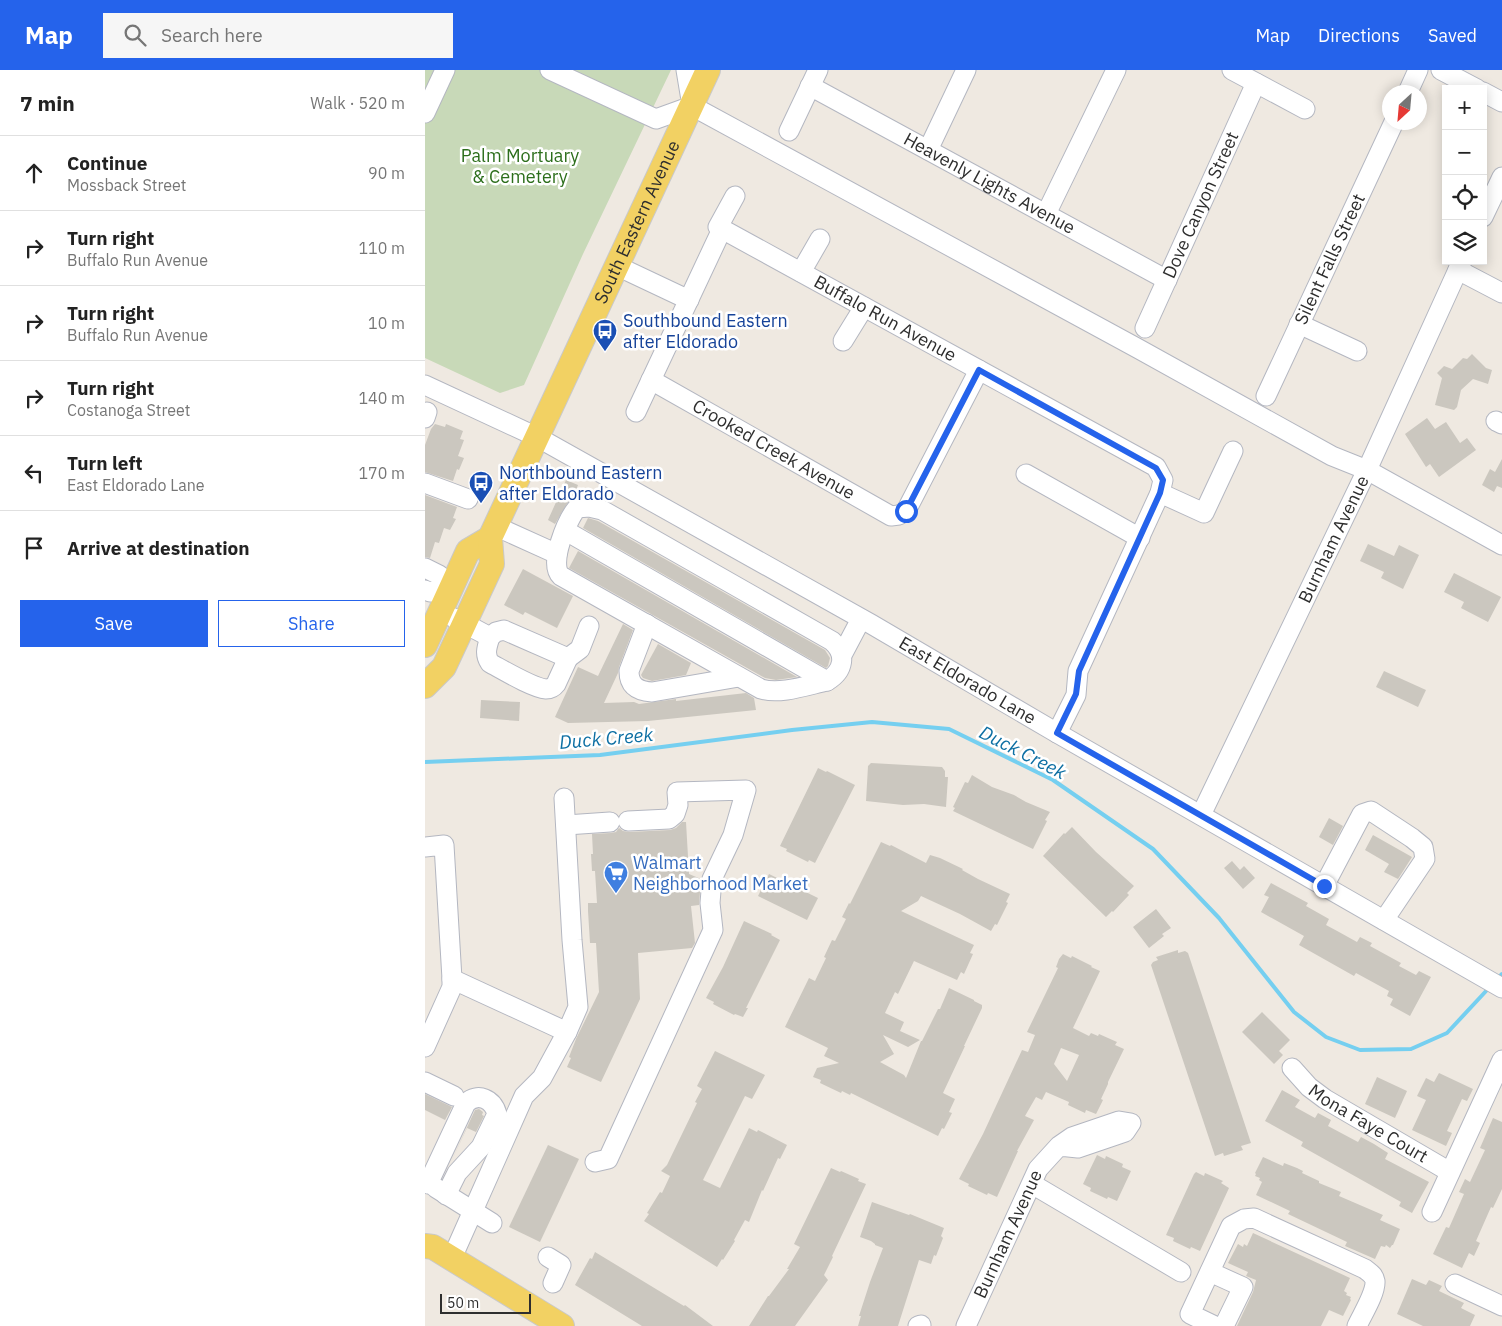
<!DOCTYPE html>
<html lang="en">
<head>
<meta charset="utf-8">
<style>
	body { margin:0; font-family:"IBM Plex Sans",sans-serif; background:#f6f6f6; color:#222 }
	.controls { position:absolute; right:15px; top:15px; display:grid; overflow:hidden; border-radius:0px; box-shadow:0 2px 12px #0003 }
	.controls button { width:45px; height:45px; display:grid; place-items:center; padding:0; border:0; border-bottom:1px solid #e0e0e0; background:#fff; color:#222; font:25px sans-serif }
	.compass { position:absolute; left:957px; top:15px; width:45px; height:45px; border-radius:50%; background:#fff; box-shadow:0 2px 12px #0003; rotate:206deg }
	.scale { position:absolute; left:15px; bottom:12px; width:91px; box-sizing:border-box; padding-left:5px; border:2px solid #2e2e2e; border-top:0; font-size:14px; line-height:18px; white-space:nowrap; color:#2e2e2e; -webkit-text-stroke:4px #fff; paint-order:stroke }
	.stop { position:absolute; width:15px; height:15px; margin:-11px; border:4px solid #2563eb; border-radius:50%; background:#fff }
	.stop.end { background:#2563eb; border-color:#fff; box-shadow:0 1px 5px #0008 }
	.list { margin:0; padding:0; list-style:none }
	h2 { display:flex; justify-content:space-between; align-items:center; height:65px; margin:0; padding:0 20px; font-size:21px }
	h2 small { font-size:16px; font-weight:400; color:#767676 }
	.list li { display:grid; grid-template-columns:32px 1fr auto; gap:15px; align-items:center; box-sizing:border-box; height:75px; padding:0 20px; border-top:1px solid #e0e0e0 }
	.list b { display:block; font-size:19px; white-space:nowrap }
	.list p { margin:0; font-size:16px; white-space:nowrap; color:#767676 }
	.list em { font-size:16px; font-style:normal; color:#767676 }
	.actions { display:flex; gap:10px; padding:15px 20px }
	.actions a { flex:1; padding:11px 0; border:1px solid #2563eb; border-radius:0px; text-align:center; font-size:18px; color:#2563eb }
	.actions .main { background:#2563eb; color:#fff }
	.icon { flex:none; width:28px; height:28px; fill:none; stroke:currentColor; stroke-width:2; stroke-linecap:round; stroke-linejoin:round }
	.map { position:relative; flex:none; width:1077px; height:1256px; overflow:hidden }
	header { display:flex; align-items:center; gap:30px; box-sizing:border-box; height:70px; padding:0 25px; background:#2563eb; color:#fff }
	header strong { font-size:24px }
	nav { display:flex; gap:28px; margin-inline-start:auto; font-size:18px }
	.search { width:350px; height:45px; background:#f6f6f6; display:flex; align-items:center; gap:12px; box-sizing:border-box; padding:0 18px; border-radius:0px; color:#767676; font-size:19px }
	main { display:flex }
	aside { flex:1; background:#fff }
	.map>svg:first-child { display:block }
</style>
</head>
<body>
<header>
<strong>Map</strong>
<div class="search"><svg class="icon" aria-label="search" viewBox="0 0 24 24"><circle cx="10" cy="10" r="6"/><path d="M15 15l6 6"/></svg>Search here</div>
<nav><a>Map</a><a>Directions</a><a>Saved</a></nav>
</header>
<main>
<aside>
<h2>7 min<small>Walk · 520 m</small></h2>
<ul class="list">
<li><svg class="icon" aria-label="ahead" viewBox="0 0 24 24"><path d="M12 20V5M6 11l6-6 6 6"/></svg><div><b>Continue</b><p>Mossback Street</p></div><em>90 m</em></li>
<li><svg class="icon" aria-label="right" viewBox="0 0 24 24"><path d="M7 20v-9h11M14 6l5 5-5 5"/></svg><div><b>Turn right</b><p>Buffalo Run Avenue</p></div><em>110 m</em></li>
<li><svg class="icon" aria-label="right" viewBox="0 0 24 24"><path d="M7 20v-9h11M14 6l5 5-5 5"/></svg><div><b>Turn right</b><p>Buffalo Run Avenue</p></div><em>10 m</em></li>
<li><svg class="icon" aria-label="right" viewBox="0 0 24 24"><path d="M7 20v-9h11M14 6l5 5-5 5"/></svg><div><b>Turn right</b><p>Costanoga Street</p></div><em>140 m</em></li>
<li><svg class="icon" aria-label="left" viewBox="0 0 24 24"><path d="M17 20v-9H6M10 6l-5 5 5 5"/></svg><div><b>Turn left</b><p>East Eldorado Lane</p></div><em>170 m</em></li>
<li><svg class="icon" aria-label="arrive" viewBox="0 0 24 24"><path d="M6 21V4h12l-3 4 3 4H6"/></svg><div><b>Arrive at destination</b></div></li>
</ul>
<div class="actions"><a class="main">Save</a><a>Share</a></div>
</aside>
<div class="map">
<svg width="1077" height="1256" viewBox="0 0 1077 1256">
	<rect width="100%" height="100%" fill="#efe9e1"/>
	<!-- cemetery -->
	<polygon fill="#c8d9b8" points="0,0 246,0 158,184 99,315 75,323 0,288"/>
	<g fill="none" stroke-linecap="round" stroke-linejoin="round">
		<!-- stream -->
		<g stroke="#75cff0" stroke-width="4">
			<polyline points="0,692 175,685 367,660 447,652 524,659 628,710 728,779 794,848 869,942 901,967 935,980 986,979 1022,963 1062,920"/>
			<polyline points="1076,905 1077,904"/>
		</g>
	</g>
	<!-- building -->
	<g fill="#cbc7bf" fill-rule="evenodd">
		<polygon points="1047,284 1061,298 1067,300 1063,314 1048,309 1036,320 1032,337 1029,340 1010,335 1017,308 1012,303 1019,296 1027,299 1038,288 1042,289"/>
		<polygon points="1002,348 1010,359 1021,352 1035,373 1042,368 1051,380 1014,407 1005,394 1001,397 980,364"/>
		<polygon points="10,354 20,357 21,354 38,361 35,369 39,370 33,386 39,388 34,400 32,399 28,411 0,402 0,375 6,359"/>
		<polygon points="1077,389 1077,418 1072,416 1069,422 1057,415 1065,399 1070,402"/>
		<polygon points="141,410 153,415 150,423 154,426 147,428 143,432 130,454 123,450"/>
		<polygon points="0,425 32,437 28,448 31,449 25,460 19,458 14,473 10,472 5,488 0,487"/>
		<polygon points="163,448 173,451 400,580 405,588 403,596 401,598 158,458"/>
		<polygon points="943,474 969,486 974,475 994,485 978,519 956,508 959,502 935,491"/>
		<polygon points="153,481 372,607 351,610 340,608 144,498"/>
		<polygon points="98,499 148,526 132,558 100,542 98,545 79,535"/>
		<polygon points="1029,503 1076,527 1063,552 1036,538 1039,532 1019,522"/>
		<polygon points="198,554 208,560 194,597 193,603 179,633 209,632 214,634 251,629 251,631 321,623 329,628 331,640 223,651 143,653 130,647 153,597 173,606"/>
		<polygon points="233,574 266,593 261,605 227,611 218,608 216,605"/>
		<polygon points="959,601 1001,620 993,637 951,617"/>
		<polygon points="56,630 95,632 94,651 55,648"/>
		<polygon points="446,693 517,697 520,701 520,707 523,707 521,737 499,734 478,735 441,731 443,696"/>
		<polygon points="393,698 401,702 402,701 430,715 390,793 384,790 383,792 361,781 362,779 355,776"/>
		<polygon points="547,705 567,717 589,725 601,732 625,742 620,750 622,751 608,779 528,741 530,738 528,737 540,712 543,713"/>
		<polygon points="904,748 918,756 908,775 894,767"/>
		<polygon points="257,752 261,752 264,804 276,809 274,835 266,836 270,873 267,878 213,883 215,929 176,1012 142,997 146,988 144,987 151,969 174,922 171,873 165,873 163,841 163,833 172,833 170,801 167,801 166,784 168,784 167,764 186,763 191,762 194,758 198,761 204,762 245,760 251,758"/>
		<polygon points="647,757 671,782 709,816 702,823 704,825 688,842 687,841 681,847 618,786 639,763 640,764"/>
		<polygon points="948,765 987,787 973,809 959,802 964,794 940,780"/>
		<polygon points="456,772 465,776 466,775 501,793 505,785 515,788 538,799 537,800 553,809 585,824 581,832 583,833 572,855 570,854 566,861 535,844 496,826 493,831 476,841 549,875 545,883 548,884 539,904 536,902 532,910 489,891 473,924 470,922 460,943 479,952 475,961 495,970 483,977 458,965 469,984 455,992 479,1005 481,1008 496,971 497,971 513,939 515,939 524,918 549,930 549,931 557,935 557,938 539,976 540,976 518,1023 530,1029 524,1042 527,1043 519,1059 517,1058 513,1066 426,1023 425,1025 417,1021 416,1023 395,1013 396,1010 388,1007 392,998 414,993 399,986 403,978 360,957 384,908 390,911 401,888 399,887 407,870 410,871 421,849 417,847 424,833 425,834"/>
		<polygon points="807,791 815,800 819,796 830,808 818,819 799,798"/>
		<polygon points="344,804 393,828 382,850 333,826"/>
		<polygon points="846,813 883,833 881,836 904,849 901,855 914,862 932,872 935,867 947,873 945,876 976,893 974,896 991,905 994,901 1006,907 985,946 965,935 968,929 962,926 964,921 931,903 929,906 874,875 879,866 836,842 844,827 839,825"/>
		<polygon points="731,839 746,858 737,864 739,866 724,878 708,857"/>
		<polygon points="319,851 347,864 346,865 355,870 321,938 323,938 318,947 310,944 309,945 288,934 289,932 281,928 298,897"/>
		<polygon points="753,880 753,883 760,881 763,883 826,1073 816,1076 818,1080 799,1086 798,1083 790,1086 726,895 728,892 733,890 731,887"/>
		<path d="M638 884 646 888 647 886 667 896 666 897 675 901 648 958 664 966 666 963 673 966 674 964 692 972 690 975 699 979 683 1012V1014L676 1029 678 1030 671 1044 661 1040 660 1043 643 1035 644 1032 621 1022 617 1030 611 1027 600 1046 609 1050 592 1081H593L572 1127 563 1123 562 1125 543 1116 544 1114 534 1109 558 1064 597 980 603 982 610 965 602 962 633 898 631 897 634 889ZM636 978 654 985 642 1011 629 994Z"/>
		<polygon points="837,942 865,970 854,981 858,985 849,994 817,962"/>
		<polygon points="290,981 340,1005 327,1029 320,1026 278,1110 295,1118 324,1058 332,1062 333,1060 362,1075 355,1089 353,1088 338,1121 337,1120 324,1152 320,1150 309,1170 310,1171 298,1190 297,1189 292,1197 219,1151 224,1144 222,1143 235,1122 237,1123 245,1106 236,1101 242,1095 272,1033 270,1032 277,1019 272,1016"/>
		<polygon points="1014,1003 1048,1019 1042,1031 1037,1029 1022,1061 1027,1063 1021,1076 987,1060 1001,1030 992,1026 1001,1008 1009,1012"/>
		<polygon points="952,1007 982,1021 970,1048 940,1034"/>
		<polygon points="857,1020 875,1030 870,1037 890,1048 893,1043 906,1050 903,1056 933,1072 936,1067 949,1074 963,1083 960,1089 1004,1112 987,1143 974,1136 976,1132 876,1076 878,1072 840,1051"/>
		<polygon points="0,1024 27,1037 20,1050 0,1040"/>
		<polygon points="54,1039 58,1042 57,1045 59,1046 51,1062 42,1058 25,1094 50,1040"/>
		<polygon points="1068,1048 1077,1052 1077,1119 1068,1138 1066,1137 1051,1171 1055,1173 1049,1186 1044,1183 1037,1198 1008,1184 1021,1157 1024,1158 1039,1124 1034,1122 1040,1109 1045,1112 1060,1080 1055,1078"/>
		<polygon points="123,1075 154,1089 115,1172 84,1157"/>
		<polygon points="672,1085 680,1089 681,1086 698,1094 697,1097 706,1101 692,1131 683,1127 682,1129 665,1121 666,1118 658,1114"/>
		<polygon points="838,1087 858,1096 859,1093 872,1098 878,1101 877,1103 894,1111 894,1113 916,1122 914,1126 958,1145 955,1150 975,1159 968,1175 967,1175 965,1178 961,1175 960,1177 956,1176 950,1189 920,1176 922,1172 863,1144 865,1141 831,1125 837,1112 834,1110 835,1108 830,1106 831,1104 830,1103"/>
		<polygon points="406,1098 415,1102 416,1101 434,1109 433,1111 441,1114 407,1186 408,1187 399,1205 403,1210 370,1256 324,1256 343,1226 344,1226 364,1199 362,1199 375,1177 369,1174"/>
		<polygon points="771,1102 779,1106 780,1103 798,1111 796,1113 804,1118 775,1181 766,1177 765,1179 748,1171 749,1168 741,1165 769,1104"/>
		<polygon points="447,1132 484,1145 485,1144 519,1158 516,1166 518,1168 511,1186 509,1185 506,1194 494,1190 473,1256 433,1256 436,1246 434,1246 445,1212 458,1178 450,1175 450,1174 446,1171 435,1167"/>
		<polygon points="828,1163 925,1208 919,1221 922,1223 921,1225 926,1227 925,1229 926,1230 918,1246 904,1240 896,1256 812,1256 828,1222 831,1210 821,1206 823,1202 803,1193 813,1174 818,1177 819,1174 822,1176"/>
		<polygon points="170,1182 259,1236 260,1235 288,1256 217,1256 150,1215 165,1188 167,1189"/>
		<polygon points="987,1209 1001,1215 1004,1210 1017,1216 1014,1221 1039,1233 1036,1238 1050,1245 1045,1256 998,1256 972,1244"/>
	</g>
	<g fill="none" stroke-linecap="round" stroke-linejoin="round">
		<defs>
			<g id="minor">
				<polyline points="125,0 231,49 267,36 261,0"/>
				<polyline points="807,0 880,39"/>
				<polyline points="1016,0 1052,19"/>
				<path id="s1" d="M385 16 742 210"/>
				<polyline points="983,22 993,0"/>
				<polyline points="1058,22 1077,32"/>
				<polyline points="267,36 712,278 907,386 942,400 1077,475"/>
				<polyline points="0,43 20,0"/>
				<polyline points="364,61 393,0"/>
				<polyline points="503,80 541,0"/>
				<polyline points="621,144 691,0"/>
				<polyline points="1058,147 1077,107"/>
				<path id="s2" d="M297 159 731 397 738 410 735 423 653 601 651 625 632 663"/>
				<polyline points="192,196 264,230"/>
				<polyline points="1033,200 1077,223"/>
				<polyline points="376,202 395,169"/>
				<polyline points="874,254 932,281"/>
				<path id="s3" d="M720 258 831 13"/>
				<polyline points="418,271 439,237"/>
				<path id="s4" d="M226 310 466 446 474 445 481 441 554 300"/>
				<path id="s5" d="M0 315 112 367 446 554 632 663 1077 918"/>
				<path id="s6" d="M841 326 969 52"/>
				<polyline points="211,342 297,159 293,157 310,126"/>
				<polyline points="0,348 2,342"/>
				<polyline points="1071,351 1077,354"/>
				<polyline points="601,404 715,468"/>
				<polyline points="0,413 43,429"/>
				<polyline points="735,423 779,443 808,381"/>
				<path d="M164 437 177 440 407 571C422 584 419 601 402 611 383 615 355 625 336 619L136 506C123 494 142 450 152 438Z"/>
				<polyline points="70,456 132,484"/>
				<polyline points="141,461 402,611"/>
				<polyline points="0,498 14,505 27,517"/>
				<polyline points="0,520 5,522 27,517"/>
				<polyline points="29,548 65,567 71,562 79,560 143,588 155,579 164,556"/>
				<path d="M222 554 204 601C204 616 213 621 227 622L314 607"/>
				<path d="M65 567C62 577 59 584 65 593 78 600 108 618 121 619 125 619 128 618 131 614L143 588"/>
				<polyline points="417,585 436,549"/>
				<path id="s7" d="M776 745 942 400 1037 191"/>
				<polyline points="141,755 185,752"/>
				<polyline points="0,777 19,775 27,909 27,917 0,977"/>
				<polyline points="899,816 937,744 946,741 987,768 998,777 1000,789 959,850"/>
				<polyline points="27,909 142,962"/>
				<path id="s8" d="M867 998 884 1017 900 1029 1025 1102"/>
				<polyline points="0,1012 29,1026"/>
				<polyline points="170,1092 183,1089 288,860 285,833 287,809 308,765 321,720 252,722 253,735 250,744 244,749 203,751"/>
				<path d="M3 1114 41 1033C53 1022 68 1029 72 1044L56 1077 32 1103 21 1125"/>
				<polyline points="607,1114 756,1202"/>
				<polyline points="11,1118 67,1153"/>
				<polyline points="1007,1142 1077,990"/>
				<polyline points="123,1187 136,1195 128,1213"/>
				<polyline points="27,1188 99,1026 117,1008 142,962 153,937 147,870 139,728"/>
				<polyline points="785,1202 818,1217 799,1256"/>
				<polyline points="1030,1214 1077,1236"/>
				<polyline points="493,1256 496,1255 496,1256"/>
				<path id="s9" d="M541 1256 613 1099 634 1076 647 1067 694 1051 706 1053 700 1062 653 1078 634 1076"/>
				<path d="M790 1256 765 1244 806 1156 819 1149 829 1148 940 1199C945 1203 949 1205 950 1211 951 1223 937 1245 932 1256"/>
			</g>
			<g id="major">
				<polyline points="0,575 43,481 65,468"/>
				<path id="s10" d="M0 616 19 597 67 494 65 468 283 0"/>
				<polyline points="0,1176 8,1177 137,1256"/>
			</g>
		</defs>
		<!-- minor casing -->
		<use href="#minor" stroke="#b4b7c1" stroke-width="21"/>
		<!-- major casing -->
		<use href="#major" stroke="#c9c9c9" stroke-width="26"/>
		<!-- minor -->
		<use href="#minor" stroke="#fff" stroke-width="19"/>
		<!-- major -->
		<use href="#major" stroke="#f2d163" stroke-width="24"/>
	</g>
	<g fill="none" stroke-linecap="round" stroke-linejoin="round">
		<!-- route -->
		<polyline stroke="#2563eb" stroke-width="6" points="481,441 554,300 731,398 738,410 735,423 654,601 651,624 632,663 899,816"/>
	</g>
	<!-- icons -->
	<defs>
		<symbol id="bus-pin" viewBox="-11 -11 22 30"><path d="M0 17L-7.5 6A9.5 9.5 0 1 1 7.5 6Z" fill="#1a4fb4" stroke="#fff"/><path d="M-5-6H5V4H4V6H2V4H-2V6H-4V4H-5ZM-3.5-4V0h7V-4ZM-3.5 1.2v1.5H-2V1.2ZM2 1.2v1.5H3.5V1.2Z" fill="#fff"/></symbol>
		<symbol id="supermarket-pin" viewBox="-11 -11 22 30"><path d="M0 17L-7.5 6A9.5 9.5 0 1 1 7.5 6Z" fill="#3f7fe0" stroke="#fff"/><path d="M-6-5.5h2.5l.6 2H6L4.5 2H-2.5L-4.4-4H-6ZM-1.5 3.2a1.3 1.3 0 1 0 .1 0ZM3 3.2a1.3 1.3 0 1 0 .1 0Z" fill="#fff"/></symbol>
	</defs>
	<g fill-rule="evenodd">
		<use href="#bus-pin" x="166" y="247" width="28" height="38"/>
		<use href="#bus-pin" x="42" y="399" width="28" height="38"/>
		<use href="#supermarket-pin" x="177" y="789" width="28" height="38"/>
	</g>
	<g text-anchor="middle" stroke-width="5" stroke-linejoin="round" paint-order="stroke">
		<!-- park labels -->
		<g font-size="18" fill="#2c6e1b" stroke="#fff">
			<text x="95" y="92">Palm Mortuary<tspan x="95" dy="21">&amp; Cemetery</tspan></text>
		</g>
		<!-- street labels -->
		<g font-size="18" fill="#2e2e2e" stroke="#fff">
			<text dy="6" stroke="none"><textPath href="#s1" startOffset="204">Heavenly Lights Avenue</textPath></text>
			<text dy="6" stroke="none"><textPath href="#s3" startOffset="135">Dove Canyon Street</textPath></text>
			<text dy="6" stroke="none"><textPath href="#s10" startOffset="515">South Eastern Avenue</textPath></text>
			<text dy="6" stroke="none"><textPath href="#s6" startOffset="151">Silent Falls Street</textPath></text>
			<text dy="6" stroke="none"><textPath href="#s2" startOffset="186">Buffalo Run Avenue</textPath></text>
			<text dy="6" stroke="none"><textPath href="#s4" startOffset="141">Crooked Creek Avenue</textPath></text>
			<text dy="6" stroke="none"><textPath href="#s7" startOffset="306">Burnham Avenue</textPath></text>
			<text dy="6" stroke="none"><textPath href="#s5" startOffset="618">East Eldorado Lane</textPath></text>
			<text dy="6" stroke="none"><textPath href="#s8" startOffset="95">Mona Faye Court</textPath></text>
			<text dy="6" stroke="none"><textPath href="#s9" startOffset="101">Burnham Avenue</textPath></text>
		</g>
		<!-- transit labels -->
		<g font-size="18" fill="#164399" stroke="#fff" text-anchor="start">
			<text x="198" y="257">Southbound Eastern<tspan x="198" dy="21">after Eldorado</tspan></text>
			<text x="74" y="409">Northbound Eastern<tspan x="74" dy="21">after Eldorado</tspan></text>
		</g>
		<!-- shop labels -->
		<g font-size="18" fill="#366cbe" stroke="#fff" text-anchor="start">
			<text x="208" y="799">Walmart<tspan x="208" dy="21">Neighborhood Market</tspan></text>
		</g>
		<!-- water labels -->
		<g font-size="19" font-style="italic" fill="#0d6fa3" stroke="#fff">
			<text transform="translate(181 668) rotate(-5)" y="7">Duck Creek</text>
			<text transform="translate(598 682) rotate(27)" y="7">Duck Creek</text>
		</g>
	</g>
</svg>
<div class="controls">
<button>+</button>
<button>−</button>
<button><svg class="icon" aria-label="locate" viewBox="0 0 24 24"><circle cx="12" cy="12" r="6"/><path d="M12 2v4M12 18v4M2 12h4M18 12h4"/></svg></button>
<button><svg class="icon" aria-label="layers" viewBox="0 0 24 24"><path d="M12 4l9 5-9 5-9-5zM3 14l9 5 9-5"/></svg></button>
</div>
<svg class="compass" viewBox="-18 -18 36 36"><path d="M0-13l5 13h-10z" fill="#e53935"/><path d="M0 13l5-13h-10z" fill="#767676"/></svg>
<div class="scale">50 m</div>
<div class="stop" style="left:481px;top:441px"></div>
<div class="stop end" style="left:899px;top:816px"></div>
</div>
</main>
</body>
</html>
